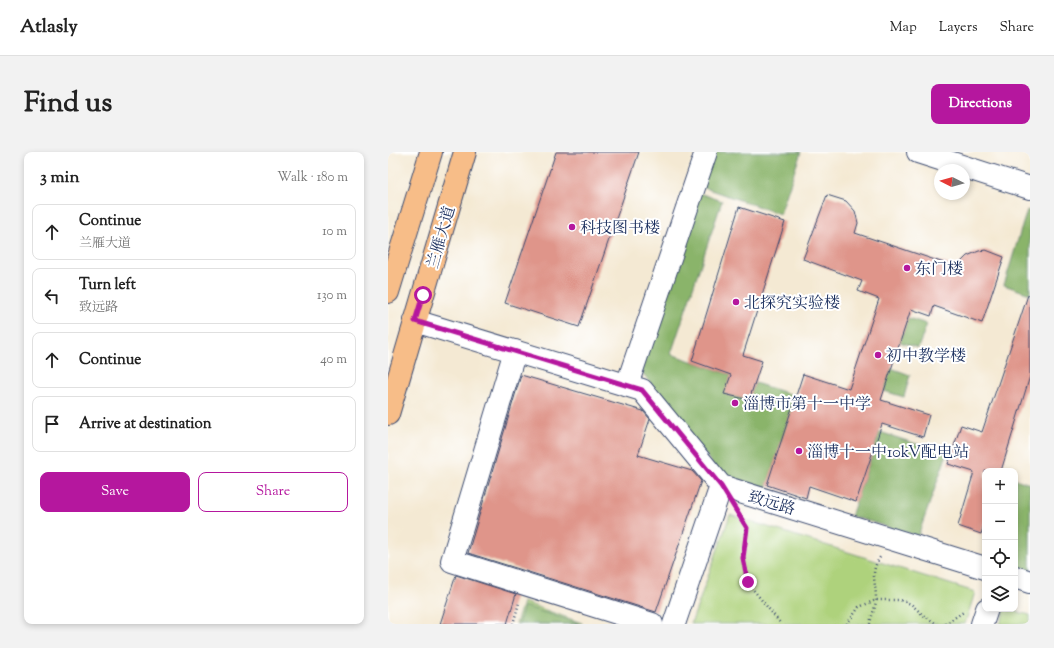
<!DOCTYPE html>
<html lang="en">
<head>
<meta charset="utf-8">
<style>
	body { margin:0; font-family:"Sorts Mill Goudy","Noto Serif SC",serif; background:#f2f2f2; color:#222 }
	.controls { position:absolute; right:12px; bottom:12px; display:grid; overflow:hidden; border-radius:8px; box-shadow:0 2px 6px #0003 }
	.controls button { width:36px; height:36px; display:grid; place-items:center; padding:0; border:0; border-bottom:1px solid #e0e0e0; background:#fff; color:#222; font:20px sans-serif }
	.compass { position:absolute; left:546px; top:12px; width:36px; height:36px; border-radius:50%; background:#fff; box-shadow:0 2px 6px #0003; rotate:276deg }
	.stop { position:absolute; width:12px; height:12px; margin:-9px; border:3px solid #b5179e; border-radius:50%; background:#fff }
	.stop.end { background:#b5179e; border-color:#fff; box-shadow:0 1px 4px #0008 }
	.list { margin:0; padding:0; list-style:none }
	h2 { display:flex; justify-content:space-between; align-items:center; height:52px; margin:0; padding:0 16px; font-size:17px }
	h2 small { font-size:13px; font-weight:400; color:#767676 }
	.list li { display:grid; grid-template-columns:26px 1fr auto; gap:12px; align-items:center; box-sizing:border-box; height:56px; margin:0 8px 8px; padding:0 8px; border:1px solid #e0e0e0; border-radius:8px }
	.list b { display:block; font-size:15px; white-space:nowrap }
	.list p { margin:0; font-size:13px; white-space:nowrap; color:#767676 }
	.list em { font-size:13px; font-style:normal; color:#767676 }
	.actions { display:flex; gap:8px; padding:12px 16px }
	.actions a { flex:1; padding:9px 0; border:1px solid #b5179e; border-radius:8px; text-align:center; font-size:14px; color:#b5179e }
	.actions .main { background:#b5179e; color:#fff }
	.icon { flex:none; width:22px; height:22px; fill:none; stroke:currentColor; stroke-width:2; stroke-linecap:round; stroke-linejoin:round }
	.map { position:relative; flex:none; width:642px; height:472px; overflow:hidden; border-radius:8px }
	header { display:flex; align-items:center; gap:24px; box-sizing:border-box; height:56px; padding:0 20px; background:#fff; border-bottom:1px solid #e0e0e0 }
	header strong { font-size:19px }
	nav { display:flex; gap:22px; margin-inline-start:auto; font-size:14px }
	.intro { display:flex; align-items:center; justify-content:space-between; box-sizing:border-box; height:96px; padding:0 24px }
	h1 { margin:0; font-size:28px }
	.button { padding:10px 18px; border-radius:8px; background:#b5179e; color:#fff; font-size:14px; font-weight:700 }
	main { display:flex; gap:24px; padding:0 24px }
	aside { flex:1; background:#fff; border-radius:8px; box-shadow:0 2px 6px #0003 }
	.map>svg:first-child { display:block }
</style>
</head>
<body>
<header>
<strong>Atlasly</strong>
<nav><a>Map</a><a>Layers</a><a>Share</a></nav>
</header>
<div class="intro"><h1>Find us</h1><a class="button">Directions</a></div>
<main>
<aside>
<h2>3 min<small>Walk · 180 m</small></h2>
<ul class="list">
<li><svg class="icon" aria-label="ahead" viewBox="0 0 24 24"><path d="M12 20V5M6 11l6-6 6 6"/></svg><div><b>Continue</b><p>兰雁大道</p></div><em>10 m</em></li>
<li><svg class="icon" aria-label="left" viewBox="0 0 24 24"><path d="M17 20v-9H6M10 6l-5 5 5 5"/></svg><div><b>Turn left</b><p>致远路</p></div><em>130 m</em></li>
<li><svg class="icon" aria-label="ahead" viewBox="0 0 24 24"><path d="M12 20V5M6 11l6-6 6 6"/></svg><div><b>Continue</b></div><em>40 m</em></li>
<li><svg class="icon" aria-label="arrive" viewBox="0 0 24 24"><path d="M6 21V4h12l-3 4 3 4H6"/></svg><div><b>Arrive at destination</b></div></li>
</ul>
<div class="actions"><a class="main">Save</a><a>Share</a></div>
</aside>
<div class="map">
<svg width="642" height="472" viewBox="0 0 642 472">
	<rect width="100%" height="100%" fill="#fff"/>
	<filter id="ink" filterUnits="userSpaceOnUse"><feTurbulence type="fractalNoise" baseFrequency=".025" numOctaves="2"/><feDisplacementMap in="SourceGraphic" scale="8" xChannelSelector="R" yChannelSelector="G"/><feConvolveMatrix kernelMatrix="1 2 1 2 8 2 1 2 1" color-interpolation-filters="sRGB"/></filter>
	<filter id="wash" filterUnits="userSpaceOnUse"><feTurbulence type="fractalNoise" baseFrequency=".012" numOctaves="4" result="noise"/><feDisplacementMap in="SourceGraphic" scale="16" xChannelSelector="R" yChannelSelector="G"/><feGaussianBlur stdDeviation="0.9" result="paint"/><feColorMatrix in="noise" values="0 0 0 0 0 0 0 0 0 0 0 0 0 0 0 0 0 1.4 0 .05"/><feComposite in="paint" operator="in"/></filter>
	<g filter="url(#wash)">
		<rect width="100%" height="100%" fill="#f4e9d3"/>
		<!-- green -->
		<g fill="#aed27b" stroke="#64806c">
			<polygon points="342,363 587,440 577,472 303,472"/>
			<polygon points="135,450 194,471 194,472 128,472"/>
			<polygon points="617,457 642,463 642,472 612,472"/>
		</g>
		<!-- forest -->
		<g fill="#8ab46b" stroke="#527264">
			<polygon points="326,0 413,0 392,62 314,35"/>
			<polygon points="308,40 334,49 283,202 343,223 337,242 360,248 367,231 408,244 378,337 331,321 253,219"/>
			<polygon points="639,58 642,59 642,142 616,133"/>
			<polygon points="520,166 539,172 530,196 512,190"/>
			<polygon points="503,216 522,223 516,245 496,239"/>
			<polygon points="492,280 559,302 530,384 463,364"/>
			<polygon points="627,327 642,332 642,419 627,415"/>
			<polygon points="136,454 190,471 189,472 130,472"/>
		</g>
		<g id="blocks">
			<!-- building -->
			<g fill="#df958a">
				<polygon points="168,0 251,0 191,175 117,151"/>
				<polygon points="439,43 458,49 467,59 470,71 467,81 568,115 579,104 591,99 598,98 616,105 594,171 546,154 543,164 523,157 493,248 541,263 535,285 494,272 468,350 421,334 418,346 379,333 415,222 461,237 491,147 470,139 474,129 415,107"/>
				<polygon points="351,55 397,70 355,203 374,209 361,248 336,242 343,223 304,209"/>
				<polygon points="640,143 642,143 642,224 613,319 597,319 597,370 593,382 570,374 586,320 560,312 573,273 594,280"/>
				<polygon points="133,223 255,259 262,267 250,303 304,319 313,329 268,460 80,401"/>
				<polygon points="68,423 128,442 119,472 52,472"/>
			</g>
		</g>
	</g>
	<g filter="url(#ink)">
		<use href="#blocks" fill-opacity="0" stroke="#3c4b70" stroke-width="1"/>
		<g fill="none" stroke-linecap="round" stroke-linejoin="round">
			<defs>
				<g id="minor">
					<polyline points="530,0 642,36"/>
					<polyline points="27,169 254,238 333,334 597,416"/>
					<polyline points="127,199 64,409 264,472"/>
					<polyline points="239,233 318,0"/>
					<polyline points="627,425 642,430"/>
					<polyline points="286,472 333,334"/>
					<polyline points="594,472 599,457"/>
				</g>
				<g id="major">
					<polyline points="0,140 43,0"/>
					<polyline points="0,262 77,0"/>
				</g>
			</defs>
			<!-- minor casing -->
			<use href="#minor" stroke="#3c4b70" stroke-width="24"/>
			<!-- major casing -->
			<use href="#major" stroke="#3c4b70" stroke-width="24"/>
			<!-- path -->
			<g stroke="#3c4b70" stroke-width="2.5" stroke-dasharray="1 3" stroke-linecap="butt">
				<polyline points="349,360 359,376 355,406 359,430 393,472"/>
				<polyline points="125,472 131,451"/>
				<polyline points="459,472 471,455 488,448 512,448 523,452 535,463 549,472"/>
				<path d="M482 472C483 464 488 455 488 447 488 429 481 420 493 404"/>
				<polyline points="557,472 577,459"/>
			</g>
			<!-- minor -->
			<use href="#minor" stroke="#fff" stroke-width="22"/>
			<!-- major -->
			<use href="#major" stroke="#f7bd88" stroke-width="22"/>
		</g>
	</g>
	<g fill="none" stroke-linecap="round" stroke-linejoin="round" filter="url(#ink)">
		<!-- route -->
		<polyline stroke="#b5179e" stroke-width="5" points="35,143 27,169 254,238 333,334 359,376 355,406 360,430"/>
	</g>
	<!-- markers -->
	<g fill="#b5179e" stroke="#fff" stroke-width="1.5">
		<circle cx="184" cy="75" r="4"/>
		<circle cx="519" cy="116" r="4"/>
		<circle cx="348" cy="150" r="4"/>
		<circle cx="490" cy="203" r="4"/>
		<circle cx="347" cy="251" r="4"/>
		<circle cx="411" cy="299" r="4"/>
	</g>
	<g text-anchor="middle" stroke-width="4" stroke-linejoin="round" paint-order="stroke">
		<!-- poi labels -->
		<g font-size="16" fill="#1b2f5e" stroke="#fff" text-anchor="start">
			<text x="192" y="81">科技图书楼</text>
			<text x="527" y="122">东门楼</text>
			<text x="356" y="156">北探究实验楼</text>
			<text x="498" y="209">初中教学楼</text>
			<text x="355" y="257">淄博市第十一中学</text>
			<text x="419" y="305">淄博十一中10kV配电站</text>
		</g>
		<!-- street labels -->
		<g font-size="16" fill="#1b2f5e" stroke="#fff">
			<text transform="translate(52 85) rotate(-74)" y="6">兰雁大道</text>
			<text transform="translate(384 350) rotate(17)" y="6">致远路</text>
		</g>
	</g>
</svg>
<div class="controls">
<button>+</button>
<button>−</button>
<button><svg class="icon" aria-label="locate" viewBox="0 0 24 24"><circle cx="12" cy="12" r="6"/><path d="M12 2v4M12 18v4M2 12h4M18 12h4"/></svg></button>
<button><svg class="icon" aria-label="layers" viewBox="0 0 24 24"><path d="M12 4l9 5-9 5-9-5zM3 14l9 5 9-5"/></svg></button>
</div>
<svg class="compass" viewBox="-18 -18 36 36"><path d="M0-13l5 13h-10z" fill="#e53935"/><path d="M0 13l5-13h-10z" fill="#767676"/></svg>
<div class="stop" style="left:35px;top:143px"></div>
<div class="stop end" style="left:360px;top:430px"></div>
</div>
</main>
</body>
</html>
